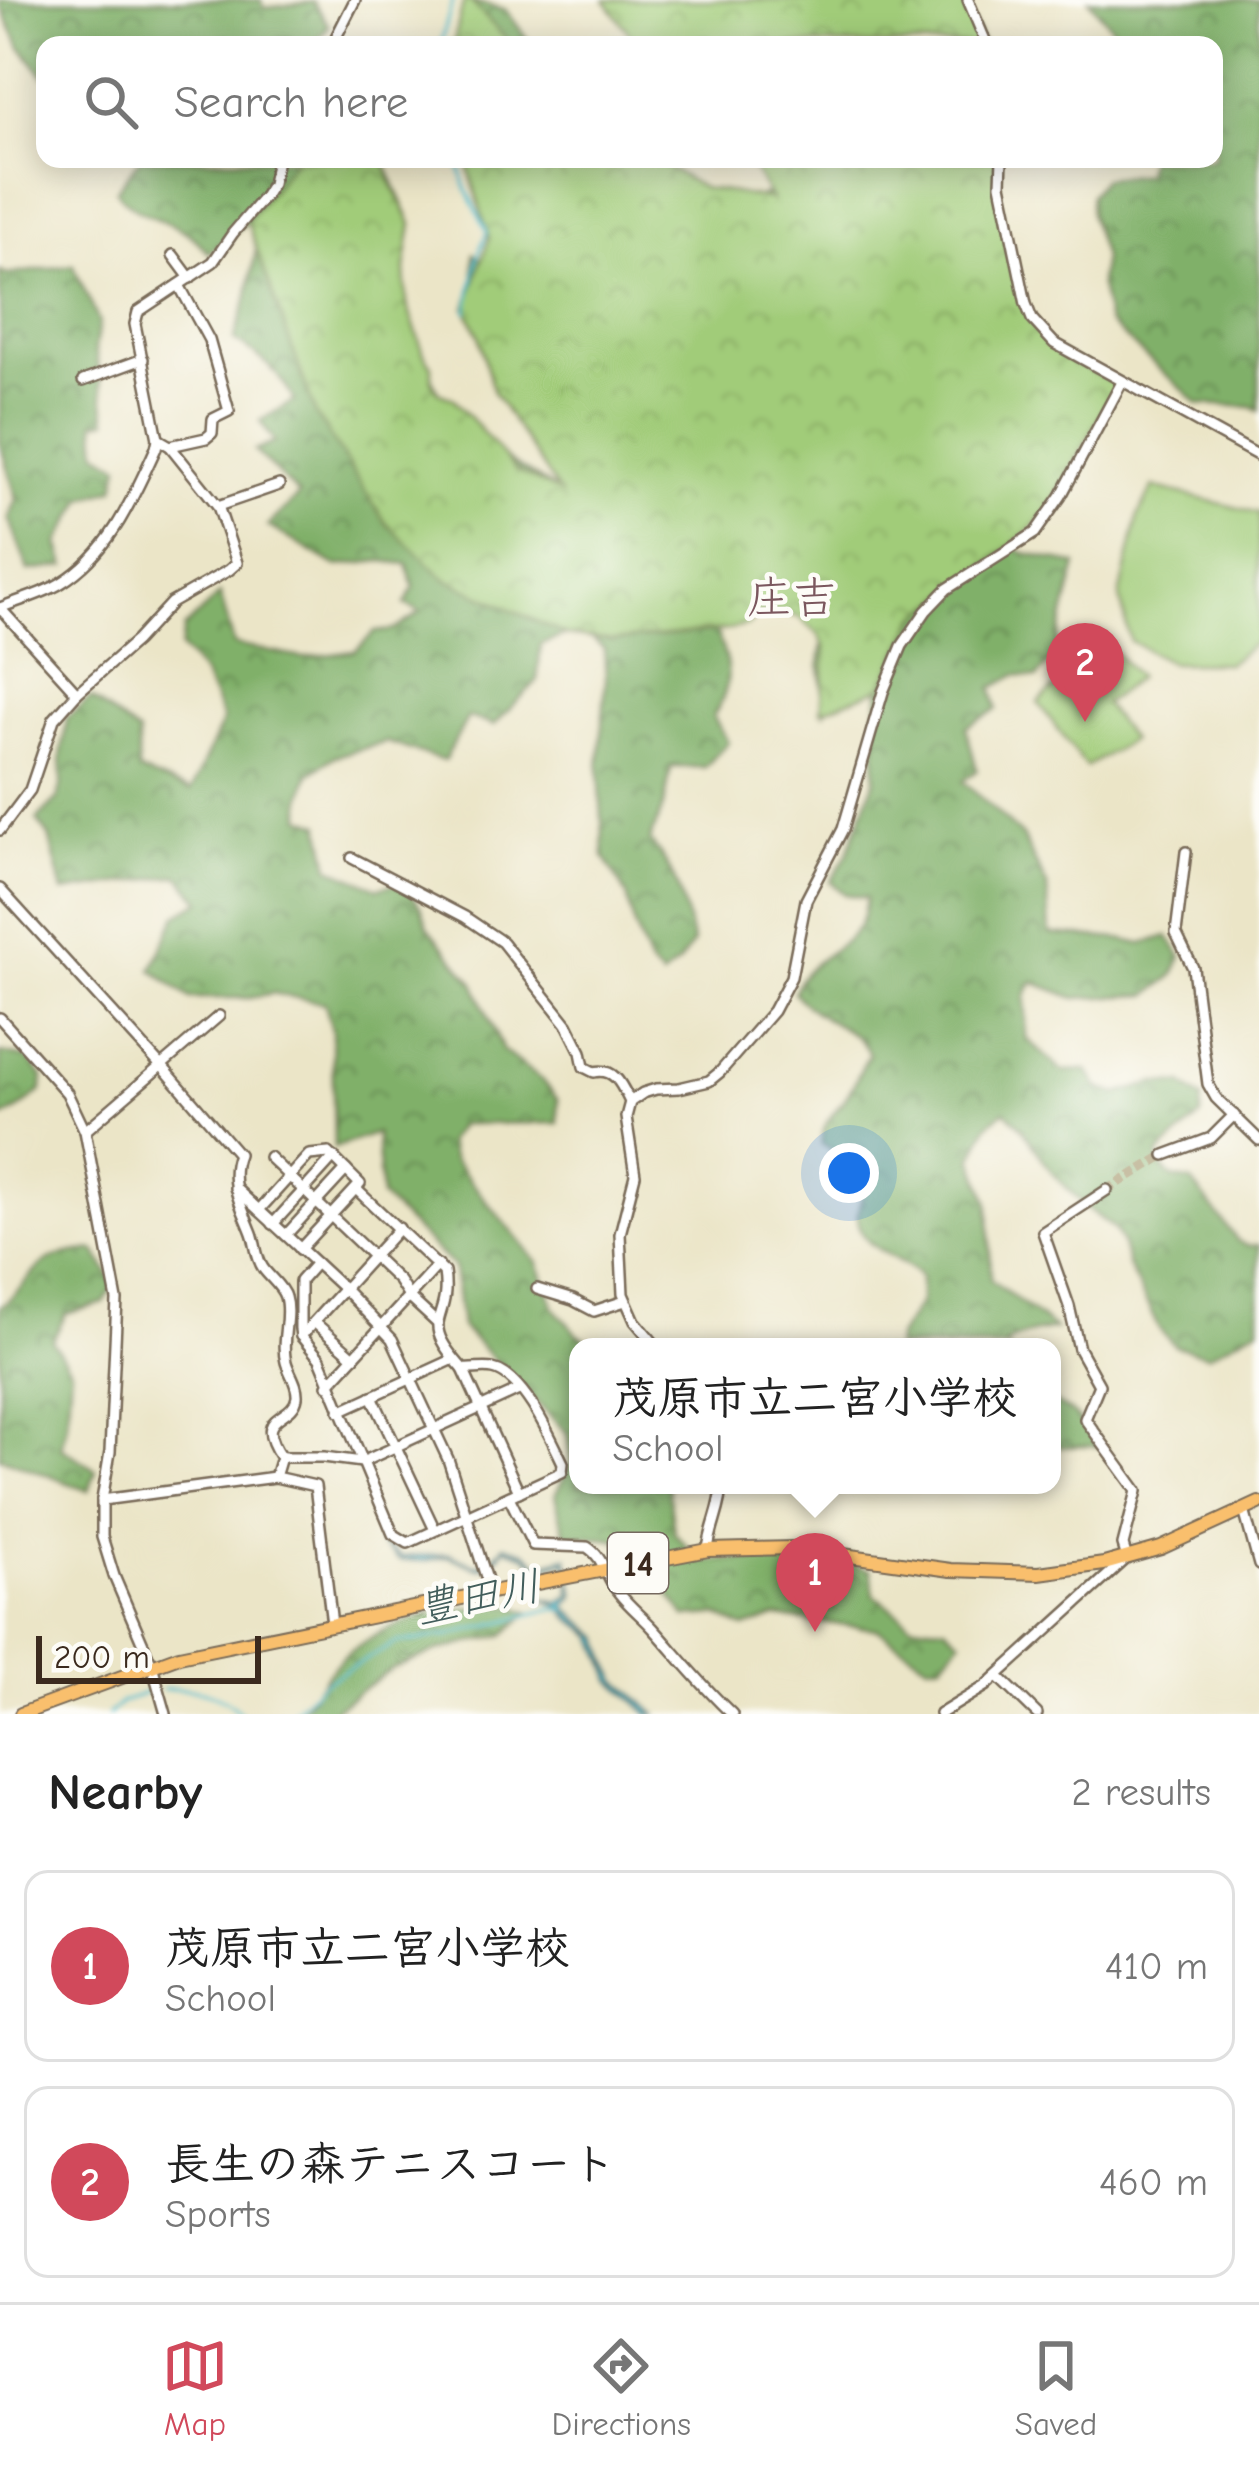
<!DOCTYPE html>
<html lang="en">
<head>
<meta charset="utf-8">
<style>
	body { margin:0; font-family:"Comic Neue","Klee One",sans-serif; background:#f2f2f2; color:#222 }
	.scale { position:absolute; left:36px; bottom:30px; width:225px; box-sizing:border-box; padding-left:12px; border:6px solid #3b2a1e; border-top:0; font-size:33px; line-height:42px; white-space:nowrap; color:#3b2a1e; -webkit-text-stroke:9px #fdfcf7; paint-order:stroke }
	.you { position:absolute; left:849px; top:1173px; width:42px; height:42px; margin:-30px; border:9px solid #fff; border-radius:50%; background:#1a73e8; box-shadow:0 0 0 18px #1a73e833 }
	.badge { display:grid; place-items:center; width:78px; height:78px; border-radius:50%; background:#d1495b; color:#fff; font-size:39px; font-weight:700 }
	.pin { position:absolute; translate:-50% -99px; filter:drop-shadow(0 3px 6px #0008) }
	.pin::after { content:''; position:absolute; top:63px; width:42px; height:36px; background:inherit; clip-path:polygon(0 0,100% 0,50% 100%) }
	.popup { position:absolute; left:569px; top:1338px; width:492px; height:156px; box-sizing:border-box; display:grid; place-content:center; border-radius:24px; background:#fff; filter:drop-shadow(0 3px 9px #0005); font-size:39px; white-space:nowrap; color:#767676 }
	.popup b { font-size:45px; color:#222 }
	.popup::after { content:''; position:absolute; left:50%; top:100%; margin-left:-24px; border:24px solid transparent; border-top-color:#fff }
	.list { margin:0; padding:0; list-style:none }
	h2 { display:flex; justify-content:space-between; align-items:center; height:156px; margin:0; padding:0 48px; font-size:51px }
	h2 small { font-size:39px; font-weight:400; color:#767676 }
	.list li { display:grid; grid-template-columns:78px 1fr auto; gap:36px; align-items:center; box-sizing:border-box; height:192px; margin:0 24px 24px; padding:0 24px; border:3px solid #e0e0e0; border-radius:24px }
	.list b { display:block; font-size:45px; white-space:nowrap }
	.list p { margin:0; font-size:39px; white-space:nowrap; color:#767676 }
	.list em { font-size:39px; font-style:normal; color:#767676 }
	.icon { flex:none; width:66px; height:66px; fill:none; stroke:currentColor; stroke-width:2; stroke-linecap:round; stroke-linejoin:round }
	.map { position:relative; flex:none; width:1259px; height:1714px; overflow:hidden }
	.search { position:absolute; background:#fff; box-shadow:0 6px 30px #0003; left:36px; right:36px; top:36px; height:132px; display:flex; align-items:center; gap:30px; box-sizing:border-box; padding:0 42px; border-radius:24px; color:#767676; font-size:45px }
	.sheet { height:588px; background:#fff }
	nav { display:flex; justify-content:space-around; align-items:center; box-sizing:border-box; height:168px; border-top:3px solid #e0e0e0; background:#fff; font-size:33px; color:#767676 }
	nav a { display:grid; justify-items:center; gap:6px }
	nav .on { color:#d1495b }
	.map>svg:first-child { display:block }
</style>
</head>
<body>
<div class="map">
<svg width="1259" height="1714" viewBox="0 0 1259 1714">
	<defs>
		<pattern id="forest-crowns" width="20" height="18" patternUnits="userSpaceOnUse" patternTransform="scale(3)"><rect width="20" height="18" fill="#80b069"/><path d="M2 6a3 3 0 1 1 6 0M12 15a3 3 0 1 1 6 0" fill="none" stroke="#6a8f56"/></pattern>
		<pattern id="park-crowns" width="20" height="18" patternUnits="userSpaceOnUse" patternTransform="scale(3)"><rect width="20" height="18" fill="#a1cc79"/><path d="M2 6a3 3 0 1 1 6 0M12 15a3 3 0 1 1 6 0" fill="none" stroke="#8caf68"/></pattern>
		<pattern id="water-waves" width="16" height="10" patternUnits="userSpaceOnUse" patternTransform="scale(3)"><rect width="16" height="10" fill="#50bccc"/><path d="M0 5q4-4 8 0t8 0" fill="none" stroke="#4499a5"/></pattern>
	</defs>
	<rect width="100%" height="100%" fill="#fdfcf7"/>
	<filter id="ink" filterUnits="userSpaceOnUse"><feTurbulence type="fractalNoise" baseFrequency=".00833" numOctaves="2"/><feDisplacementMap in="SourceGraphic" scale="24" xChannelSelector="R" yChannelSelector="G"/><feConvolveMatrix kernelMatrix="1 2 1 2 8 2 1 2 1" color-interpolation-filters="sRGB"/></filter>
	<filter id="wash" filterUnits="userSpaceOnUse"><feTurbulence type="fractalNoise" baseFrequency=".004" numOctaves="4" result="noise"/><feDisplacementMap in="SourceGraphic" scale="48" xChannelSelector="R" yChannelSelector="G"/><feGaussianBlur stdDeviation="2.7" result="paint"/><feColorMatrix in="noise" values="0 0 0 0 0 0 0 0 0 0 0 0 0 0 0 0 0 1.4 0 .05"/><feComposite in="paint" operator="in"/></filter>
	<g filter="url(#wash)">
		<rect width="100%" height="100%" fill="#ebe5c7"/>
		<!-- forest -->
		<g fill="url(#forest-crowns)" stroke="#5e6d44" stroke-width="3">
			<polygon points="0,0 261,0 264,8 313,2 329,26 313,45 45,45 45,77 20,46 0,5"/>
			<polygon points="1089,0 1259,0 1259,411 1251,407 1199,404 1108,323 1099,282 1103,258 1090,215 1090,195 1103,178 1145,174 1148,159 1214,159 1214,45 1099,45 1116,32"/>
			<polygon points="473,2 505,9 532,45 454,45 462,14"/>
			<path d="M140 159H383L412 224 402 273 408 311 424 354 432 366 429 372 444 405 478 442 560 492 493 392 479 335 466 308 474 293V254L501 274 705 204 756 199 781 184 1001 536 1021 552 1077 565 1054 656 1037 678 1016 675 992 688 997 709 966 727 977 770 963 781 1022 836 1047 886 1050 934 1120 939 1142 944 1168 936 1182 957 1173 976 1148 995 1075 998 1033 982 1026 995V1038L1062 1071 1087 1070 1099 1088 1117 1094 1156 1083 1183 1084 1202 1099 1201 1116 1159 1154 1158 1163 1173 1178 1192 1182 1238 1241 1247 1246 1259 1245V1327L1208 1355 1175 1346 1159 1329 1128 1266 1121 1242 1113 1228 1088 1209 1054 1175 1022 1128 1005 1110 988 1125 973 1157 989 1203 991 1280 1055 1329 1032 1333 1006 1343 1008 1347H895L898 1335 920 1302V1276C904 1258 864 1251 858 1224 855 1210 866 1189 869 1174L861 1166 822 1144C821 1120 839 1110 850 1091 857 1079 862 1066 869 1054 854 1022 816 1024 794 992 804 960 840 953 858 927 864 919 864 908 866 898L845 894 831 882 848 852 875 779 876 717 881 677 852 665 825 712 820 664 830 593 712 620C726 659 738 679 713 716L728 742 705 767H671L665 801 650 841C681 880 680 897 693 942L678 964 662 977 650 966 634 926 627 896 604 857 599 768 606 678 604 649 586 633 566 635 541 644 537 681 494 725 468 717 444 761 387 742 335 756 309 774 302 797V817L321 824 330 867 378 888 403 882 421 907 428 927 474 983 503 1051 544 1082 558 1100V1123L460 1124 447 1142 453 1160 538 1263 555 1309 577 1333 595 1347H578V1485H668L674 1532 700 1561C756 1559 816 1553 871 1570L874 1595 912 1624 945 1626 961 1640 942 1662 928 1664 877 1629 776 1617 744 1628 717 1615 686 1617 658 1578 615 1539 565 1534 555 1495 571 1464 567 1433 461 1327 454 1267 381 1197 376 1133 334 1148 332 1030 325 1003 272 993 251 998H190L152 970 177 915 201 901 179 875 63 892 49 836 37 820 58 799 62 782 61 757 67 718 91 698 138 734V771L191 791 223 720 204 676 180 648 184 629 220 594 234 645 303 658 355 651 375 632 394 630 421 612 405 604 414 587 407 564 382 561 336 566 268 526 299 495 255 451 275 442 260 421 294 401C280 372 260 356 234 340L247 300 259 233 247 222 209 253C202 246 195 237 186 232 162 217 133 216 116 190Z"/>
			<polygon points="73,265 99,322 95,349 107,420 95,422 98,452 120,465 115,488 84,498 59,543 66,566 29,571 9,518 17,499 0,444 0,271 6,275"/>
			<path d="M0 1053 27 1058 43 1077 42 1090C29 1101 17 1114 0 1118Z"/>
			<path d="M94 1250 115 1284 104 1303 66 1314 52 1341 71 1370 67 1423 61 1447 96 1470 89 1491 0 1457V1307C20 1295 32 1268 53 1258 65 1253 82 1252 94 1250Z"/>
			<polygon points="1052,1401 1074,1415 1099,1446 1052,1447"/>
			<path d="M512 1605 529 1613 504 1635 437 1651 390 1670 327 1714H297C314 1694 331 1665 352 1650 397 1617 457 1606 512 1605Z"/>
		</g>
		<!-- park -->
		<g fill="url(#park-crowns)" stroke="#6e7b4c" stroke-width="3">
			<polygon points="464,0 469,0 512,45 453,45"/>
			<polygon points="605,0 963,0 983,45 638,45"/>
			<path d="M295 159H384L390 180 412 224 405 269 407 305 424 354 432 366V382L438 392 454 399 516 471 559 492 493 392 479 335 466 308 489 238 466 159H653L703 188 771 199 747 159H996C997 199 1014 303 1038 333 1057 356 1092 370 1117 385L1050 508 1030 531 916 618 882 687 821 711 826 648 818 634 799 617 771 610 758 613 748 625 727 630 613 641 566 635 444 578 386 523 316 415 247 222Z"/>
		</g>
		<!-- pitch -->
		<g fill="#a1cc79" stroke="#6e7b4c" stroke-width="3">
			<polygon points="1153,487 1259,513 1259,640 1228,663 1171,663 1130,641 1120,597 1138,516"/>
			<polygon points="1105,642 1138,677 1104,704 1131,740 1086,767 1038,703"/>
		</g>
		<!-- water -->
		<polygon fill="url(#water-waves)" stroke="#467375" stroke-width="3" points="381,1540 400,1557 449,1554 475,1565 488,1563 505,1545 526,1552 540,1565 567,1557 575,1595 566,1605 568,1610 601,1637 608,1662 618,1680 656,1714 649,1714 612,1680 594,1635 570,1618 560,1607 543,1599 560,1602 571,1595 571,1583 566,1561 539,1568 525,1555 506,1548 489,1566 479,1568 449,1556 423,1561 399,1560 379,1542"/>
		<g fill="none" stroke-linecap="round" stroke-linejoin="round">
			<!-- stream -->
			<g stroke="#50bccc" stroke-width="3">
				<polyline points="440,45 453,0"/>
				<polyline points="457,159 466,188 487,232 478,255 467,312"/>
				<path d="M163 1689C193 1688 221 1690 242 1714"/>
				<polyline points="108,1714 122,1702 153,1690"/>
				<polyline points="288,1714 323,1683 396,1643 447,1636 551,1609 566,1610"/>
			</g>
		</g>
	</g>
	<g filter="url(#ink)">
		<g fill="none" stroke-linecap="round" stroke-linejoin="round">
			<!-- minor-tunnel -->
			<polyline stroke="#c8c0a5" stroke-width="9" stroke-dasharray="9 4.5" stroke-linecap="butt" points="1107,1190 1165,1155"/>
			<defs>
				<g id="minor">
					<polyline points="968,0 987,45"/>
					<polyline points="332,45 355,0"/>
					<polyline points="1002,159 1001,184 1026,304 1032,319 1054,343 1259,456"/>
					<polyline points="173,255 190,278"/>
					<polyline points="83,381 143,359"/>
					<polyline points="170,446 206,438 212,433 213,419 229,411 209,340 179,285"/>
					<polyline points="218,506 279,485"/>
					<path d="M77 693 0 608C19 600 43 594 61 583 110 553 133 498 156 448L158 439 135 324 138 312 213 262 233 233 264 197 272 184 277 159"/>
					<polyline points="0,830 30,790 54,719 77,693 136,641 171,603 229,570 237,563 218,506 170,446 158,439"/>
					<polyline points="1186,852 1176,933 1193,968 1208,1084 1216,1098 1259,1140"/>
					<path d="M352 858 465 917 502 942 567 1024 581 1052 584 1067 594 1072C615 1067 622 1086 630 1102L626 1117 635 1175 620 1234 623 1294 635 1321 657 1347"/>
					<polyline points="0,889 161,1066"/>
					<polyline points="0,1018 67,1093 85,1131 117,1300 110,1452 102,1500 102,1537 114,1576 152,1665 166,1714"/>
					<path d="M161 1065 238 1154C227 1182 242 1207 252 1233 256 1244 256 1258 263 1268 269 1277 282 1286 285 1297 291 1317 280 1341 286 1362 289 1373 298 1384 297 1397 293 1422 251 1413 281 1457L275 1477"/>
					<polyline points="630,1102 643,1093 656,1089 679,1088 709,1081 720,1072 773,1011 791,977 806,900 843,829 883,692 902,646 926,611 947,589 1035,533 1061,496 1122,382"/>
					<polyline points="85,1131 219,1016"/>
					<polyline points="1165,1155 1211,1138 1234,1115"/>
					<polyline points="269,1157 399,1281 409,1297 436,1322"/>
					<polyline points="235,1188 344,1289 392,1339 448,1459 491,1592"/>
					<polyline points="259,1210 309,1155 329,1153 360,1184 300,1249"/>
					<polyline points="273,1224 334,1157"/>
					<polyline points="286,1235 346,1170"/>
					<path d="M316 1263 300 1281V1329L301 1336 320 1359 393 1534 408 1543 562 1472 563 1463C551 1438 523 1375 493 1369 484 1367 472 1370 463 1369 415 1316 452 1324 444 1272L356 1189"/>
					<polyline points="537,1289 573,1300 594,1311 625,1301"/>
					<polyline points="314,1322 354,1357"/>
					<polyline points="301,1336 399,1228"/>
					<polyline points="463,1369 519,1492"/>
					<polyline points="328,1385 438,1265"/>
					<polyline points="372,1396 435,1530"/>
					<polyline points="340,1411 454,1359"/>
					<polyline points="281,1457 324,1457 362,1462 519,1390"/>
					<path d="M509 1497 533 1545 587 1547C604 1557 606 1578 619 1593 629 1606 642 1616 653 1628 679 1657 703 1687 732 1714"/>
					<polyline points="102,1500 275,1477 315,1486 332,1624"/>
					<polyline points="1244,1510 1259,1565"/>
					<path d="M708 1550C710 1528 722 1507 722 1485"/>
					<polyline points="998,1676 1037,1714"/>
					<polyline points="940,1714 986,1686 1127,1558 1123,1545 1137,1491 1085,1419 1099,1385 1079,1349 1069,1306 1043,1232 1107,1190"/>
				</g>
				<polyline id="major" points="21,1714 179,1656 491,1592 708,1550 793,1548 951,1570 1039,1573 1104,1564 1161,1548 1259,1503"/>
			</defs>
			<!-- minor casing -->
			<use href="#minor" stroke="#796b59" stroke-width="14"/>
			<!-- major casing -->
			<use href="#major" stroke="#796b59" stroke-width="16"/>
			<!-- minor -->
			<use href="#minor" stroke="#fff" stroke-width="9"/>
			<!-- major -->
			<use href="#major" stroke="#f9bf6d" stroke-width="12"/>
		</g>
	</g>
	<g text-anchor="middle" stroke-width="9" stroke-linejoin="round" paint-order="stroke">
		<!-- shield labels -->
		<rect fill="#fdfcf7" stroke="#75695f" stroke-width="3" x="608" y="1533" width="60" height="60" rx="9"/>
		<g font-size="36" font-weight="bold" fill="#3b2a1e">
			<text x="638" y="1576">14</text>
		</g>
		<!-- water labels -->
		<g font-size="42" font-style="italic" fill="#425d5b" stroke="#fdfcf7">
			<text transform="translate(478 1596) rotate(-11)" y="15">豊田川</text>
		</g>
		<!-- quarter labels -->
		<g font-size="45" fill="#7b575e" stroke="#fdfcf7">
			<text x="792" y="613">庄吉</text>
		</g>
	</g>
</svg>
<div class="scale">200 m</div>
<div class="you"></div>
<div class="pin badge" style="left:815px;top:1632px">1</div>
<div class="popup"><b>茂原市立二宮小学校</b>School</div>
<div class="pin badge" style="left:1085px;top:722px">2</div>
<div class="search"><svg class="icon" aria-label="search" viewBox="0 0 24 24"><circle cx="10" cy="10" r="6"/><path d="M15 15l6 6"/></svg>Search here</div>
</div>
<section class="sheet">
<h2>Nearby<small>2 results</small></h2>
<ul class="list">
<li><span class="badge">1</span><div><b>茂原市立二宮小学校</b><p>School</p></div><em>410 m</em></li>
<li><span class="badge">2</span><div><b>長生の森テニスコート</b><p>Sports</p></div><em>460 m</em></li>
</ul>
</section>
<nav>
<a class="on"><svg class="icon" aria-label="map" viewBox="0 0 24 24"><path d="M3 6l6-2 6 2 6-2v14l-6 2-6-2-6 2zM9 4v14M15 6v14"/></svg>Map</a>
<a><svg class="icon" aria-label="directions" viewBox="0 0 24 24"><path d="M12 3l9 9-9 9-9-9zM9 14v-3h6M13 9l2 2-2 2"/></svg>Directions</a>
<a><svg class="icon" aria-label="saved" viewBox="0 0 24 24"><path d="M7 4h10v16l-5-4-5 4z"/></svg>Saved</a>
</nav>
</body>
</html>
